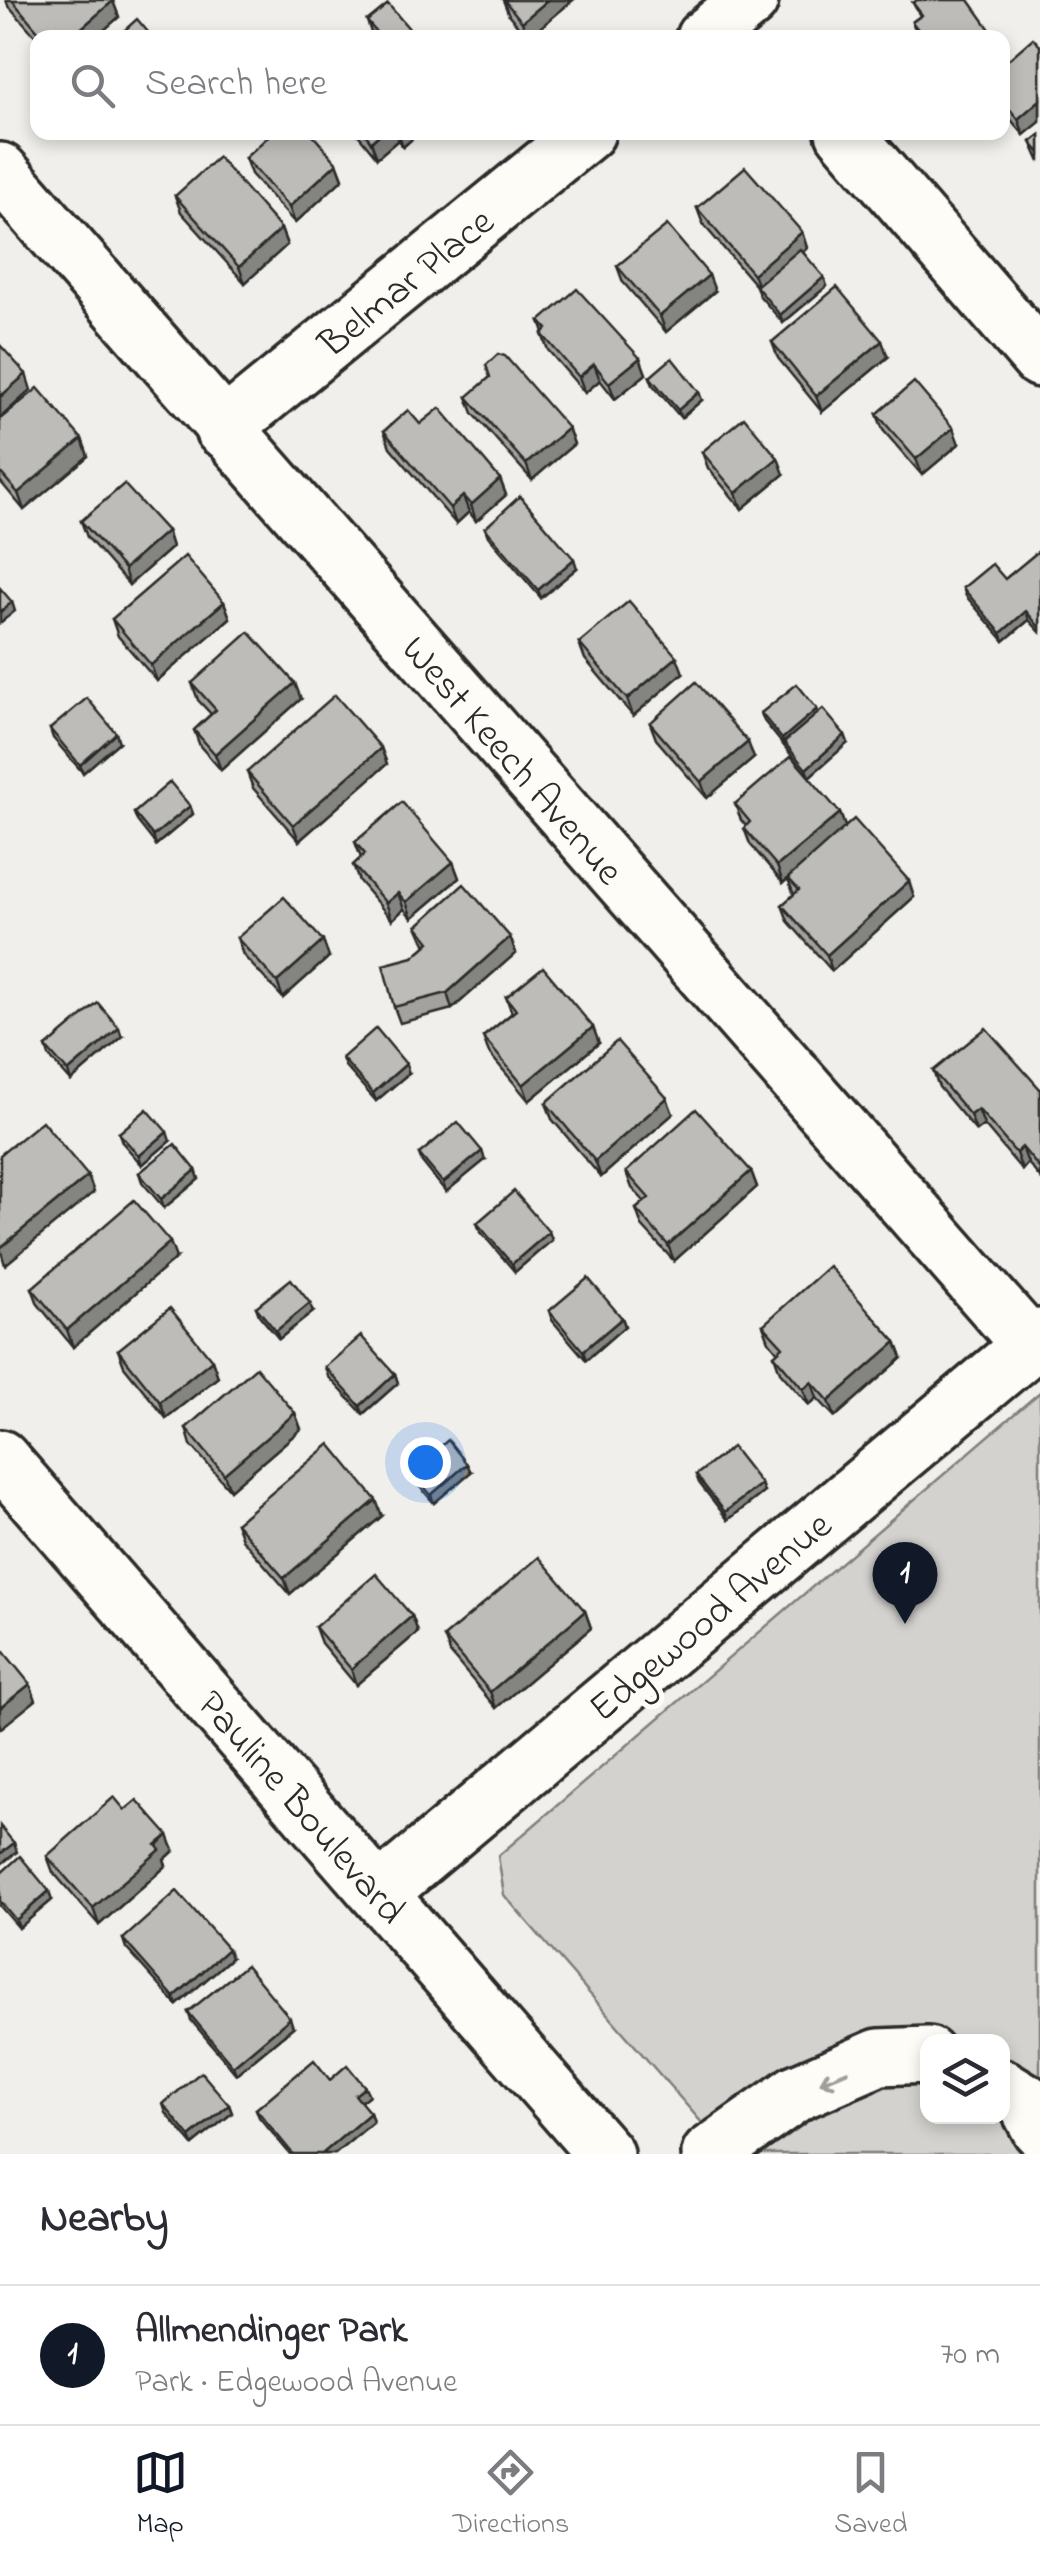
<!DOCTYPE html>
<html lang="en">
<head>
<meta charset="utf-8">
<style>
	body { margin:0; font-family:"Indie Flower",sans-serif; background:#f7f7f7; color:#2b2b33 }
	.controls { position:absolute; right:30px; bottom:30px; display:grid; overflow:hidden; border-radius:20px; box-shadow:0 5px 15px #0003 }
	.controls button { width:90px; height:90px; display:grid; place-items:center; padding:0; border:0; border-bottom:2px solid #e1e1e2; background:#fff; color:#2b2b33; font:50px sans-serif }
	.you { position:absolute; left:425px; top:1462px; width:35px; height:35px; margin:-25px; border:8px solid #fff; border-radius:50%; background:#1a73e8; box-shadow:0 0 0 15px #1a73e833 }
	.badge { display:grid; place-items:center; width:65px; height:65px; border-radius:50%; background:#111827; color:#fff; font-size:32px; font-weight:700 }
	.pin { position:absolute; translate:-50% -82px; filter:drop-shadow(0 2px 5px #0008) }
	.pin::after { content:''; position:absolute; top:52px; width:35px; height:30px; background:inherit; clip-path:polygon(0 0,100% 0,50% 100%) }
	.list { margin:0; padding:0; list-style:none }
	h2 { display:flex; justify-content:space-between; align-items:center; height:130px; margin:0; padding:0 40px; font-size:42px }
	h2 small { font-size:32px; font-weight:400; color:#7c7c81 }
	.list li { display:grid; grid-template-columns:65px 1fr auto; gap:30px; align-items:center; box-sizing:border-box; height:140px; padding:0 40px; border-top:2px solid #e1e1e2 }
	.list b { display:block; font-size:38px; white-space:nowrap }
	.list p { margin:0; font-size:32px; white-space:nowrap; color:#7c7c81 }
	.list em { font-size:32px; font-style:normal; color:#7c7c81 }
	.icon { flex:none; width:55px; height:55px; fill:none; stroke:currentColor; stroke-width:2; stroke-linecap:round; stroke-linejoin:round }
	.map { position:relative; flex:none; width:1040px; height:2154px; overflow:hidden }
	.search { position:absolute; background:#fff; box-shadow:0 5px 15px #0003; left:30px; right:30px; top:30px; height:110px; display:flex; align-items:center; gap:25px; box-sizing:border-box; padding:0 35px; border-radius:20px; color:#7c7c81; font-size:38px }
	.sheet { height:270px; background:#fff }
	nav { display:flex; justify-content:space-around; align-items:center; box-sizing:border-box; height:140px; border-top:2px solid #e1e1e2; background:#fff; font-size:28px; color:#7c7c81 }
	nav a { display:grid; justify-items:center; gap:5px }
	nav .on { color:#111827 }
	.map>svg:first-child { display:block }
</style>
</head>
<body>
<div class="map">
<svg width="1040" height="2154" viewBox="0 0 1040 2154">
	<rect width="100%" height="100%" fill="#f0efeb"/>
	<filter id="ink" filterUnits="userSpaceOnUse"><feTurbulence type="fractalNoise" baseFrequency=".01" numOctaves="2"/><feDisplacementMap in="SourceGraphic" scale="20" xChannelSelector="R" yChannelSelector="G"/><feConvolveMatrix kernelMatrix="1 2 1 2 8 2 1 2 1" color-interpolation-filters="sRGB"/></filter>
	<g filter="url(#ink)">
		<!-- green -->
		<path fill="#d3d2cf" stroke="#7f7e7d" stroke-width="2.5" fill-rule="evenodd" d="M1040 1392V2154H729L504 1895 498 1856ZM928 2041H1002V2116H928Z"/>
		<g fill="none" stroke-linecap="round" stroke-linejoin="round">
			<defs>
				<g id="minor">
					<polyline points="704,38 750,0"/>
					<polyline points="844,132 1040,359"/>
					<polyline points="0,171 1030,1345"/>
					<polyline points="223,429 587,132"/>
					<polyline points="0,1458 605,2154"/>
					<polyline points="379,1893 1040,1337"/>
					<polyline points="1002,2087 1025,2101 1040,2129"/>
					<polyline points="710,2154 796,2093 879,2057 928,2055"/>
				</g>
			</defs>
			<!-- minor casing -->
			<use href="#minor" stroke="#2b2b2b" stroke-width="62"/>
			<!-- minor -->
			<use href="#minor" stroke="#fdfcf7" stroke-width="55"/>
		</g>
		<!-- wall -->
		<g fill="#a3a29e" stroke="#2b2b2b" stroke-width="2.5">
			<polygon points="6,0 112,0 119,17 95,38 38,38 38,39 8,5"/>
			<polygon points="503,0 573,0 528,38 509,15"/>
			<polygon points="913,3 996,38 921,38 916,31 912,22 920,16"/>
			<polygon points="367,21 417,38 373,38"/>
			<polygon points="1040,46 1040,122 1024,135 1002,109 1002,65"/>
			<polygon points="356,132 420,132 403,147 398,140 377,158"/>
			<polygon points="1040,135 1040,162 1031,142"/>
			<polygon points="245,158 337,163 343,179 295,223 251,174"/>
			<polygon points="175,196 281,229 287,245 245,283 181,212"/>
			<polygon points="697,208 802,232 807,248 803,252 827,286 783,323 759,295 756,286 703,224"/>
			<polygon points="617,266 715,291 666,332 623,282"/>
			<polygon points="540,321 640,358 646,374 615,399 600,380 585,393 548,350 542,334 544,332"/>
			<polygon points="772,342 888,357 822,412 778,358"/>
			<polygon points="650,377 702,400 681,418 653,385"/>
			<polygon points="467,397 568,428 574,444 532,480 473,413"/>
			<polygon points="877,414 959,444 922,475 883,430"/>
			<polygon points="0,419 82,439 88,456 24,510 0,481"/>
			<polygon points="420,424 500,479 506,495 476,521 469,512 456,524 390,447 384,431"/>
			<polygon points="702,452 784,474 742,509 708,468"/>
			<polygon points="81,521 167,531 172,547 129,585 87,537"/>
			<polygon points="485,528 577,568 541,598 488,536"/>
			<polygon points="1040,550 1040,632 1029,620 1004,641 966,596 963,588 1005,579"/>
			<polygon points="224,602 230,618 157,681 118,636 112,619"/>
			<polygon points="579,643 683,673 633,716 585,659"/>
			<polygon points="192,683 301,699 221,770 200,746 194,730 211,714 198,700"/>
			<polygon points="761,713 845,735 848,743 809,777 764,721"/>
			<polygon points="650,723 754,758 707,798 656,739"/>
			<polygon points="50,729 119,742 83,773 53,738"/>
			<polygon points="381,748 387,764 299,841 253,788 247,772"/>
			<polygon points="735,804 840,813 845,827 914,897 832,971 788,921 782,905 794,895 788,879 783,883 750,844 744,828 746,826 741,820"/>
			<polygon points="190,806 193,814 156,845 137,821 134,813"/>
			<polygon points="355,842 453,862 459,878 412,918 404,909 392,920 359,881 353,865 361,858"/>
			<polygon points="417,926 510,937 516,953 452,1009 400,1023 394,1007 413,957 426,946"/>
			<polygon points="237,938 329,957 283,998 243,955"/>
			<polygon points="506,997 599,1043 529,1101 489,1053 483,1037 512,1013"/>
			<polygon points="122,1037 71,1081 49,1056 46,1047"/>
			<polygon points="342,1058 409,1073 376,1101 345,1066"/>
			<polygon points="933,1071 1040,1089 1040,1178 1028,1163 1022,1170 984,1125 976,1131 939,1087"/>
			<polygon points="546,1103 673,1114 601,1177 552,1119"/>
			<polygon points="119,1133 170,1141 142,1165 122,1142"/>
			<polygon points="419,1154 485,1160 446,1192 422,1162"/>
			<polygon points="196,1170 199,1179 164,1208 142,1182 139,1173"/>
			<polygon points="751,1171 757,1187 674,1261 642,1226 636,1209 645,1202 632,1188 626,1172"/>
			<polygon points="477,1223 549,1232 552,1240 515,1272 480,1231"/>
			<polygon points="176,1258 73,1347 38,1304 32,1288"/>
			<polygon points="256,1307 313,1312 279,1339 259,1315"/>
			<polygon points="549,1311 622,1318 625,1326 586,1360 552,1320"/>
			<polygon points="763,1325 896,1342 902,1358 835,1417 817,1398 809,1405 780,1372 774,1355 778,1352 769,1341"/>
			<polygon points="118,1350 212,1360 218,1377 166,1418 124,1366"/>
			<polygon points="325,1367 395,1374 398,1383 363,1414 328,1376"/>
			<polygon points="295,1413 301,1429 230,1490 191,1445 186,1428"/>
			<polygon points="411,1472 471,1472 434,1503 414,1480"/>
			<polygon points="696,1475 761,1484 764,1492 728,1520 699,1483"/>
			<polygon points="382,1516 290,1594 242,1539 236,1523"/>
			<polygon points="585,1611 591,1628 496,1708 450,1653 444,1637"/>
			<polygon points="412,1616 418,1632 356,1685 321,1643 315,1627"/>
			<polygon points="125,1810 174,1851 164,1860 166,1866 99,1925 53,1872 47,1856"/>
			<polygon points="0,1874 52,1900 19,1928 0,1906"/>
			<polygon points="123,1939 231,1958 177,2005 126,1948"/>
			<polygon points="188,2012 293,2027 236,2074 191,2020"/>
			<polygon points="330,2080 369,2095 360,2102 370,2113 373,2122 335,2154 290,2154 259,2117 256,2109"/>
			<polygon points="163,2104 229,2105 232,2113 193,2145 166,2113"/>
		</g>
		<!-- shaded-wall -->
		<g fill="#848481" stroke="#2b2b2b" stroke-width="2.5">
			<polygon points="548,0 573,0 528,38 522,22"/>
			<polygon points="113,1 119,17 95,38 70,38"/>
			<polygon points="1040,100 1040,122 1024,135 1018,119"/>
			<polygon points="382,132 395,132 398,140 377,158 371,142"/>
			<polygon points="398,132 420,132 403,147"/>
			<polygon points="337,163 343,179 295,223 289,207"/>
			<polygon points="281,229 287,245 245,283 239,267"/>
			<polygon points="802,232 807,248 759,290 753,274"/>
			<polygon points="709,275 715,291 666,332 660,316"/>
			<polygon points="824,277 827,286 783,323 780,315"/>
			<polygon points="882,341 888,357 822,412 816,396"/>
			<polygon points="640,358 646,374 615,399 609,383"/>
			<polygon points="594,364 600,380 585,393 579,377"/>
			<polygon points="26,374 31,390 0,418 0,397"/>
			<polygon points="699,392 702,400 681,418 678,410"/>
			<polygon points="568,428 574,444 532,480 526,464"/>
			<polygon points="953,428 959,444 922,475 916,459"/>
			<polygon points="82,439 88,456 24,510 18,493"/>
			<polygon points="778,458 784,474 742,509 736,493"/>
			<polygon points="500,479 506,495 476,521 471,505"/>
			<polygon points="463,496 469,512 456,524 450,508"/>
			<polygon points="167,531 172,547 129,585 124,569"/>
			<polygon points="574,559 577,568 541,598 538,590"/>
			<polygon points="12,602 15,611 0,623 0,612"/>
			<polygon points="224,602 230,618 157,681 151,665"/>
			<polygon points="1026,611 1029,620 1004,641 1001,633"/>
			<polygon points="677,657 683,673 633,716 627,699"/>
			<polygon points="295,683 301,699 221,770 215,754"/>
			<polygon points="817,709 820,718 784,742 785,747 782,739"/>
			<polygon points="116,733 119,742 83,773 80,765"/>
			<polygon points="845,735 848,743 809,777 806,769"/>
			<polygon points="748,742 754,758 707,798 701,782"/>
			<polygon points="381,748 387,764 299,841 293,825"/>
			<polygon points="190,806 193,814 156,845 153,836"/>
			<polygon points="840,813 846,829 783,883 777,866"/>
			<polygon points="453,862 459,878 412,918 406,902"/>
			<polygon points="909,881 914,897 832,971 827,955"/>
			<polygon points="398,893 404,909 392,920 386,903"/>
			<polygon points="510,937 516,953 452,1009 447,993"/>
			<polygon points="323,941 329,957 283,998 277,982"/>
			<polygon points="593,1027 599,1043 529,1101 523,1085"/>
			<polygon points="119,1028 122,1037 71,1081 68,1072"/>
			<polygon points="406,1064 409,1073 376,1101 373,1093"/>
			<polygon points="667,1098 673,1114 601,1177 595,1161"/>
			<polygon points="978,1109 984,1125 976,1131 970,1115"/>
			<polygon points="167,1132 170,1141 142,1165 139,1156"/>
			<polygon points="1022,1147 1028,1163 1022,1170 1016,1153"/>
			<polygon points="482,1151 485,1160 446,1192 443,1183"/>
			<polygon points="196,1170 199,1179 164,1208 161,1199"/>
			<polygon points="751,1171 757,1187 674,1261 668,1245"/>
			<polygon points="88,1176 94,1192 5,1265 0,1248"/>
			<polygon points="549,1232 552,1240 515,1272 512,1264"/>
			<polygon points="170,1242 176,1258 73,1347 67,1330"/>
			<polygon points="310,1303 313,1312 279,1339 276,1331"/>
			<polygon points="622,1318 625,1326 586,1360 583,1351"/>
			<polygon points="896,1342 902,1358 835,1417 829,1401"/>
			<polygon points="212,1360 218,1377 166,1418 160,1402"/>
			<polygon points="395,1374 398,1383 363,1414 360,1406"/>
			<polygon points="812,1382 817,1398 809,1405 803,1389"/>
			<polygon points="295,1413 301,1429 230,1490 224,1474"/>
			<polygon points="467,1464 471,1472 434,1503 431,1495"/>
			<polygon points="761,1484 764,1492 728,1520 725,1512"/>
			<polygon points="376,1500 382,1516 290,1594 284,1578"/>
			<polygon points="585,1611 591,1628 496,1708 490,1692"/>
			<polygon points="412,1616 418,1632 356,1685 351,1669"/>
			<polygon points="30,1684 36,1700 0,1729 0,1708"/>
			<polygon points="168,1835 174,1851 164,1860 166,1866 99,1925 93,1908"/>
			<polygon points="14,1843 17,1852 0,1865 0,1854"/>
			<polygon points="49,1891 52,1900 19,1928 16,1920"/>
			<polygon points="228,1949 231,1958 177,2005 174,1997"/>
			<polygon points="290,2018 293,2027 236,2074 233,2066"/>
			<polygon points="365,2087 369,2095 358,2104 355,2095"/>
			<polygon points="229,2105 232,2113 193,2145 190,2137"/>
			<polygon points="370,2113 373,2122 335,2154 322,2154"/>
		</g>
		<!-- building -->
		<g fill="#bdbcb8" stroke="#2b2b2b" stroke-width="2.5">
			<polygon points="12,0 112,0 113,1 70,38 44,38"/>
			<polygon points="504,0 548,0 522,22"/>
			<polygon points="917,0 969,0 996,38 925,38 912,22 922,15 913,3"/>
			<polygon points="388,4 417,38 381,38 367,21"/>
			<polygon points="137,19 153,38 116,38"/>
			<polygon points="1033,38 1040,46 1040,100 1018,119 1002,100 1002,65"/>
			<polygon points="273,132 310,132 337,163 289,207 245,158"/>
			<polygon points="364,132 382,132 371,142"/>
			<polygon points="1040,135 1040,153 1031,142"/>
			<polygon points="218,157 281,229 239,267 175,196"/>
			<polygon points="745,167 802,232 753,274 697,208"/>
			<polygon points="667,225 709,275 660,316 617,266"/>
			<polygon points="800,249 824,277 780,315 756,286"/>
			<polygon points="837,287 882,341 816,396 772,342"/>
			<polygon points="577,289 640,358 609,383 594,364 579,377 542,334 547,329 540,321"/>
			<polygon points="0,345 26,374 0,397"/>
			<polygon points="498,354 505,356 568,428 526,464 467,397 490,377 486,365"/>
			<polygon points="672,358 699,392 678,410 650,377"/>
			<polygon points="914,382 953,428 916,459 877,414"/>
			<polygon points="38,388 82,439 18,493 0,472 0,419"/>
			<polygon points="440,408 500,479 471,505 463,496 450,508 384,431 408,410 420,424"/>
			<polygon points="744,417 778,458 736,493 702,452"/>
			<polygon points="124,484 167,531 124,569 81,521"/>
			<polygon points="520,496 574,559 538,590 485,528"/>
			<polygon points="1040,550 1040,628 1026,611 1001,633 963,588 992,564 1005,579"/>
			<polygon points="185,556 224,602 151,665 112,619"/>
			<polygon points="0,588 12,602 0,612"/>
			<polygon points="629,601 677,657 627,699 579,643"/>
			<polygon points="249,632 295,683 215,754 194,730 216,710 192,683"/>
			<polygon points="696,682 748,742 701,782 650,723"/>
			<polygon points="797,684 817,709 782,739 761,713"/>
			<polygon points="335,695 381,748 293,825 247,772"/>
			<polygon points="87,698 116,733 80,765 50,729"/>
			<polygon points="823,709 845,735 806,769 784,742"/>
			<polygon points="791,756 840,813 777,866 744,828 750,822 735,804"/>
			<polygon points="170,782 190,806 153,836 134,813"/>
			<polygon points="402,802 453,862 406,902 398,893 386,903 353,865 365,854 355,842"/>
			<polygon points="854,819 909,881 827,955 782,905 799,890 788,878"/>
			<polygon points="464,884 510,937 447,993 394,1007 383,965 413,957 430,942 417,926"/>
			<polygon points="284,897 323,941 277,982 237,938"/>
			<polygon points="543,967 593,1027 523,1085 483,1037 516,1010 506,997"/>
			<polygon points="98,1003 119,1028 68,1072 46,1047"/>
			<polygon points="376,1028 406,1064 373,1093 342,1058"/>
			<polygon points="986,1028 1040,1089 1040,1169 1022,1147 1016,1153 978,1109 970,1115 933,1071"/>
			<polygon points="617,1041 667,1098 595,1161 546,1103"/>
			<polygon points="147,1109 167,1132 139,1156 119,1133"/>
			<polygon points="696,1109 751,1171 668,1245 636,1209 649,1198 626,1172"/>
			<polygon points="42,1121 88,1176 0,1248 0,1155"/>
			<polygon points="458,1122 482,1151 443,1183 419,1154"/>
			<polygon points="175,1144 196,1170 161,1199 139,1173"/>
			<polygon points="514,1191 549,1232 512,1264 477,1223"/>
			<polygon points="134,1200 170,1242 67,1330 32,1288"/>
			<polygon points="829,1266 896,1342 829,1401 812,1382 803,1389 774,1355 783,1347 763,1325"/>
			<polygon points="588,1278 622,1318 583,1351 549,1311"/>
			<polygon points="291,1279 310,1303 276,1331 256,1307"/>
			<polygon points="170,1308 212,1360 160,1402 118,1350"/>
			<polygon points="361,1336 395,1374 360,1406 325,1367"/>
			<polygon points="256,1367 295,1413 224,1474 186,1428"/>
			<polygon points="448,1440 467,1464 431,1495 411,1472"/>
			<polygon points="330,1444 376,1500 284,1578 236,1523"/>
			<polygon points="732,1447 761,1484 725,1512 696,1475"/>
			<polygon points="539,1557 585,1611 490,1692 444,1637"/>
			<polygon points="376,1574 412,1616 351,1669 315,1627"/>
			<polygon points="0,1647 30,1684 0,1708"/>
			<polygon points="114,1797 125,1810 137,1800 168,1835 156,1845 160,1850 93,1908 47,1856"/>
			<polygon points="0,1826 14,1843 0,1854"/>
			<polygon points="20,1856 49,1891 16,1920 0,1901 0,1874"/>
			<polygon points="177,1891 228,1949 174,1997 123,1939"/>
			<polygon points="246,1965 290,2018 233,2066 188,2012"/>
			<polygon points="314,2060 330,2080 347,2065 365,2087 355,2095 370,2113 322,2154 293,2154 256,2109"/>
			<polygon points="201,2072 229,2105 190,2137 163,2104"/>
		</g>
		<!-- one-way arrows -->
		<defs><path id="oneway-shaft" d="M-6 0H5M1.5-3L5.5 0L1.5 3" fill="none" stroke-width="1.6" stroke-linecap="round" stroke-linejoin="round" transform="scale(2.5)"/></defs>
		<use stroke="#9e9e9b" href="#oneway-shaft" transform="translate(834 2077) rotate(157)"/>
	</g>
	<g text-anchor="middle" stroke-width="10" stroke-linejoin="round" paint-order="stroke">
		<!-- street labels -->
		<g font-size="40" fill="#2b2b2b" stroke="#fdfcf7">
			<text transform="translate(405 281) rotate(-39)" y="14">Belmar Place</text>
			<text transform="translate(514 759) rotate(49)" y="14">West Keech Avenue</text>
			<text transform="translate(709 1615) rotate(-40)" y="14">Edgewood Avenue</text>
			<text transform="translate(303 1806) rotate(49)" y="14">Pauline Boulevard</text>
		</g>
	</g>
</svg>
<div class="controls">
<button><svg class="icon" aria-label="layers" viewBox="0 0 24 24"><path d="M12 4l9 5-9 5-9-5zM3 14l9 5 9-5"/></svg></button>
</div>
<div class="you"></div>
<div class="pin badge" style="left:905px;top:1624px">1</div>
<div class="search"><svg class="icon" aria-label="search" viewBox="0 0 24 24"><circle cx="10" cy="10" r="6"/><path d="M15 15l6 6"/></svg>Search here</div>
</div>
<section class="sheet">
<h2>Nearby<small></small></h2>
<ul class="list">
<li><span class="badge">1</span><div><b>Allmendinger Park</b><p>Park · Edgewood Avenue</p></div><em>70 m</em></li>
</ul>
</section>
<nav>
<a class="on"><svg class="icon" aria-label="map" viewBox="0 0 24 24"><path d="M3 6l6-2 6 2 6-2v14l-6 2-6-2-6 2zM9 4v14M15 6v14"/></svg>Map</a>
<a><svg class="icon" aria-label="directions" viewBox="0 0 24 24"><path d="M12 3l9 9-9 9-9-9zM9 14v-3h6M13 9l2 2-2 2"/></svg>Directions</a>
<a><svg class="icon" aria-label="saved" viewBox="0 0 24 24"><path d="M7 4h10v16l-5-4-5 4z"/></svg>Saved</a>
</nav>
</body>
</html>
